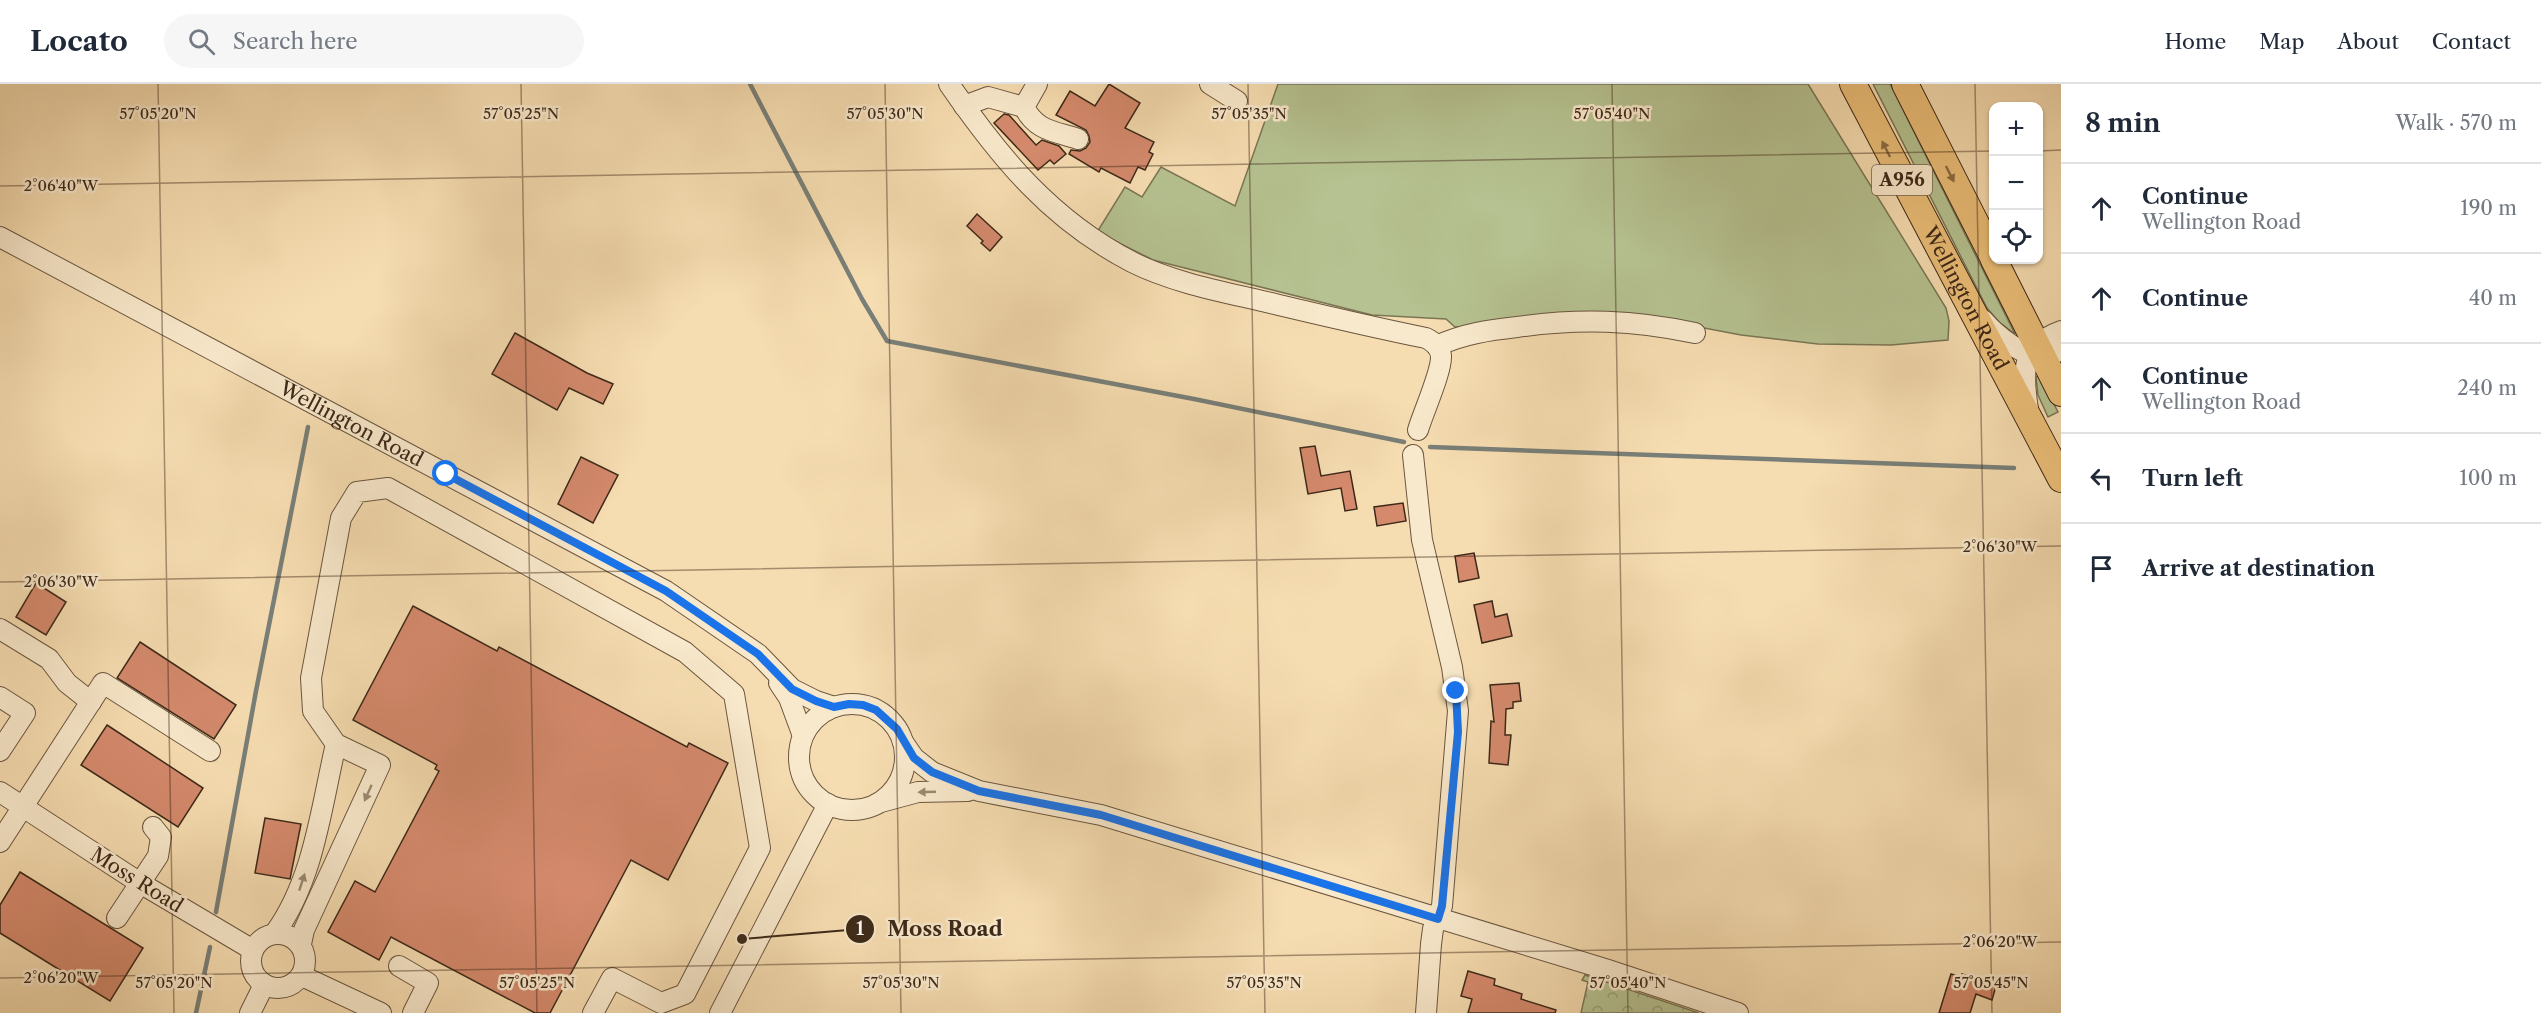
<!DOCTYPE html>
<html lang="en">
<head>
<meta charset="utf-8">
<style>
	body { margin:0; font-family:"Libre Caslon Text",serif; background:#f6f6f7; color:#1f2937 }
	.controls { position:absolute; right:18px; top:18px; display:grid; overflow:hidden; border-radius:12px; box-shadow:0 2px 4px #0004 }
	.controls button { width:54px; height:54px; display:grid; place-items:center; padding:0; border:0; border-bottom:2px solid #e0e1e3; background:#fff; color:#1f2937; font:30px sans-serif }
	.stop { position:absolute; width:18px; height:18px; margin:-14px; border:4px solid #1a73e8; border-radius:50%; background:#fff }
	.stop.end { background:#1a73e8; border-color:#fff; box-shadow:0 2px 6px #0008 }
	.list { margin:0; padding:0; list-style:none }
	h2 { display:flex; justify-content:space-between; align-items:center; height:78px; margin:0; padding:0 24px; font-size:26px }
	h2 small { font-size:20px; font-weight:400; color:#747a83 }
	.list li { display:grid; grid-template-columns:39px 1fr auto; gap:18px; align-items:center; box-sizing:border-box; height:90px; padding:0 24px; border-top:2px solid #e0e1e3 }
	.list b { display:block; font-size:22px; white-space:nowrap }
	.list p { margin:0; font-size:20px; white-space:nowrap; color:#747a83 }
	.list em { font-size:20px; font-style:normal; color:#747a83 }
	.icon { flex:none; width:33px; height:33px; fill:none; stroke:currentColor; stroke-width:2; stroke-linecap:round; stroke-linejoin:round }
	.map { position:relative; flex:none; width:2061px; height:929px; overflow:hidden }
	header { display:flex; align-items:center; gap:36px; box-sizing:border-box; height:84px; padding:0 30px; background:#fff; border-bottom:2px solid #e0e1e3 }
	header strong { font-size:28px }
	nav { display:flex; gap:33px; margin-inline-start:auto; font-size:21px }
	.search { width:420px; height:54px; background:#f6f6f7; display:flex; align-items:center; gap:15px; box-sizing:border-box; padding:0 21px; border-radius:33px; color:#747a83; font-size:22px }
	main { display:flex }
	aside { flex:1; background:#fff }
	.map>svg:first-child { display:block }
</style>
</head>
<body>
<header>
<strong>Locato</strong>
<div class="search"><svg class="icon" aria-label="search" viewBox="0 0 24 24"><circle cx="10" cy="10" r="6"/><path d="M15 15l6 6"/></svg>Search here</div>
<nav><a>Home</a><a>Map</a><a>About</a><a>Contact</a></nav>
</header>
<main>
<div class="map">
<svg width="2061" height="929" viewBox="0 0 2061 929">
	<defs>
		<pattern id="park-crowns" width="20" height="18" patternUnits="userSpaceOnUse" patternTransform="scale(1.5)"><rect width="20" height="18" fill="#b6c291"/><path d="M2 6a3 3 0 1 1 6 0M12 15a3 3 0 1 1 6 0" fill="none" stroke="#959e76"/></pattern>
	</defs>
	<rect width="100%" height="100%" fill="#f6ddb1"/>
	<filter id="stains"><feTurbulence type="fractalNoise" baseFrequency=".00333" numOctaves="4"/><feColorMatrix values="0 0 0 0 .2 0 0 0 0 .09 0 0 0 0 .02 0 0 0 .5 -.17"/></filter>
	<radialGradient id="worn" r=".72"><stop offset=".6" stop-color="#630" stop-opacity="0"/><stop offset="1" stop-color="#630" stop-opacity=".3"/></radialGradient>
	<!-- green -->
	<g fill="#b6c291" stroke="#7a7655" stroke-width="1.5">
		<polygon points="1278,0 1808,0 1946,224 1949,237 1948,256 1891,261 1818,260 1741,251 1699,243 1455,243 1446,235 1372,231 1153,176 1099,149 1099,145 1125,103 1142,113 1161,83 1235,122"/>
		<polygon points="1873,0 1890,0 2015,250 1999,238 1987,224"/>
		<polygon points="2039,292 2058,328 2048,333 2038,311 2036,293"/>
	</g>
	<!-- park -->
	<polygon fill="url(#park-crowns)" stroke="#7a7655" stroke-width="1.5" points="1585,891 1699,929 1581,929 1588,898 1582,896"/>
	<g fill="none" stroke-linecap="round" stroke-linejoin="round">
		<!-- stream -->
		<g stroke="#797f78" stroke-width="4.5">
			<polyline points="750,0 862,215 887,257 1194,315 1404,358"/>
			<polyline points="1430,363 2014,384"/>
			<polyline points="216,828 256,607 308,343"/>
			<polyline points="196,929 210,863"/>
		</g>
	</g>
	<!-- building -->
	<g fill="#d58a6d" stroke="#3d2919" stroke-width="1.5">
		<polygon points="1109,0 1140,19 1125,44 1154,58 1149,68 1153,70 1145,86 1138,83 1130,99 1101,84 1099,88 1069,70 1071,66 1080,67 1086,64 1090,58 1089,52 1086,46 1056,31 1070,7 1095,22"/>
		<polygon points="1004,30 1009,31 1036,61 1042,56 1059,62 1066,70 1054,80 1050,76 1038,86 994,39"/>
		<polygon points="977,130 1002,153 990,167 981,159 983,157 967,142"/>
		<polygon points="515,249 587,289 613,300 603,320 569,304 557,326 492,290"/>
		<polygon points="1315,362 1321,392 1350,387 1357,425 1345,427 1341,404 1308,410 1300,364"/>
		<polygon points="581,373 618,391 593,439 558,420"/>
		<polygon points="1403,419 1406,437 1377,442 1374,423"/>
		<polygon points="1474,469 1479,494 1459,498 1455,472"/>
		<polygon points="36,499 66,518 46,551 16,533"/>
		<polygon points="1492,517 1495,533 1507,530 1512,552 1482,559 1474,521"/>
		<polygon points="413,522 497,567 499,563 687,663 689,659 728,679 668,796 631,776 550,929 535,929 391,853 379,876 328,848 355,797 375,808 439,687 435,685 437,681 353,636"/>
		<polygon points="140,558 236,621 214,655 117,594"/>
		<polygon points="1519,599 1521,617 1513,618 1513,624 1506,625 1505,651 1511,651 1508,681 1489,679 1491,637 1494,638 1490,601"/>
		<polygon points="107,641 203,704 178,743 81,681"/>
		<polygon points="265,734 301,740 290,795 255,789"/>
		<polygon points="20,788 143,864 110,917 0,849 0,821"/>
		<polygon points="1468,887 1495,895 1494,901 1522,910 1521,915 1556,926 1555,929 1468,929 1472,915 1461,912"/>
		<polygon points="1951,890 1961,893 1962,890 1996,902 1992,916 1976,910 1970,929 1939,929"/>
	</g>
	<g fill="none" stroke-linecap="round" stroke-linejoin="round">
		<defs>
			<g id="minor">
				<path d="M949 0C1000 74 1051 136 1132 178 1172 198 1219 207 1262 217 1317 230 1371 243 1426 254 1434 258 1440 263 1441 272 1442 287 1423 329 1418 346"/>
				<polyline points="1210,0 1237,17"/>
				<polyline points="964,22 988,13 1024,23 1037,0"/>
				<path d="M1024 23C1036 47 1054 47 1078 55"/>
				<path id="s1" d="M0 153 666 507 758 570 792 605 816 617 834 623"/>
				<path d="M1983 236C1995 250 2023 274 2043 272 2049 271 2055 268 2061 267"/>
				<path d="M1437 262C1462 250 1490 246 1517 243 1580 234 1634 236 1695 249"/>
				<path d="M2028 325C2022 287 2021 262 2061 247"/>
				<polyline points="1413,371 1422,456 1452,583 1458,627 1442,822 1433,845 1431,860 1426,929"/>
				<polyline points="0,545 49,575 67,599 91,618"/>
				<polyline points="779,599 789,614 803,652"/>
				<polyline points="0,613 25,629 0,667"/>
				<circle cx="852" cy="673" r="53"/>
				<polyline points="903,658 914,674 932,688 979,707 1101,731 1605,885 1738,929"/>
				<polyline points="0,708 140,799 253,866"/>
				<polyline points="881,718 918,708 968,707"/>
				<polyline points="0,758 103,599 210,667"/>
				<polyline points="117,834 158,772 161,753 153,743"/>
				<path d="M275 849C314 795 321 724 336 660"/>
				<circle cx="278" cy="877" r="27"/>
				<polyline points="301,860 304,846 380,681 336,660 313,627 311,594 341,434 357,408 388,404 685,568 734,610 760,764 685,910 661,919 612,894 593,929"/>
				<polyline points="399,882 428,899 413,929"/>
				<polyline points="302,892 381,929"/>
				<polyline points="250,929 264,901"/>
				<polyline points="720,929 828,720"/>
			</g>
			<g id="major">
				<path id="s2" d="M1853 0 2061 395"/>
				<polyline points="1905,0 1994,175"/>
				<polyline points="1994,176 2061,309"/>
			</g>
		</defs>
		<!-- minor casing -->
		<use href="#minor" stroke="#6b563f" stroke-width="22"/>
		<!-- major casing -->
		<use href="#major" stroke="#3d2919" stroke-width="28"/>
		<!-- minor -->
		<use href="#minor" stroke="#f9e9cc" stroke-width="20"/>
		<!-- major -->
		<use href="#major" stroke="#ebbe78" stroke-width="26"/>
	</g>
	<!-- one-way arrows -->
	<defs><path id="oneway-solid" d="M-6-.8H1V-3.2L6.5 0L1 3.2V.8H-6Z" transform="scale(1.5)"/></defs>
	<g fill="#8b6c44">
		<use href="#oneway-solid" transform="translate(1886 65) rotate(-117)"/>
		<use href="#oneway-solid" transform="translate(1950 90) rotate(63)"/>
	</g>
	<g fill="#9b8972">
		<use href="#oneway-solid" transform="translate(927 708) rotate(178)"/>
		<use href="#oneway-solid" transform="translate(368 709) rotate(114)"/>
		<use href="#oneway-solid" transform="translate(302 798) rotate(-72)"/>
	</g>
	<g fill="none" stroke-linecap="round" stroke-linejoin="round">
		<!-- route -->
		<polyline stroke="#1a73e8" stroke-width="8" points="446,390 666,507 758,570 792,605 816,617 834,623 849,620 863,621 876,626 897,645 914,674 932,688 979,707 1101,731 1438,835 1442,822 1458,648 1456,607"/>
	</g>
	<!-- ticks -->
	<path fill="none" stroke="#3d2919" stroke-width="1.5" stroke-opacity="0.45" d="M158 0 174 929M521 0 537 929M885 0 901 929M1248 0 1265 929M1612 0 1628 929M1975 0 1992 929M2038 67 2061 66M0 102 1994 67M0 498 2061 462M0 894 2061 858"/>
	<g text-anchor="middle" stroke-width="5" stroke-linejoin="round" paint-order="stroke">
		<!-- shield labels -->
		<rect fill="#f9e9cc" stroke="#75634f" stroke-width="1.5" x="1872" y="81" width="60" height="30" rx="4.5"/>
		<g font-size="18" font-weight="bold" fill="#3d2919">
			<text x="1902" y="102">A956</text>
		</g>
		<!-- street labels -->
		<g font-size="20" fill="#3d2919" stroke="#f9e9cc">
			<text dy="7" stroke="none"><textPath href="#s2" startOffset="242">Wellington Road</textPath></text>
			<text dy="7" stroke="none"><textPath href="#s1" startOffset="398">Wellington Road</textPath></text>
			<text transform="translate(137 796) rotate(32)" y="7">Moss Road</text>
		</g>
	</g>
	<g font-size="15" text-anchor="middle" fill="#3d2919" stroke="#f9e9cc" stroke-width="5" stroke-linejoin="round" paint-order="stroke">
		<text x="158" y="35">57°05'20"N</text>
		<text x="521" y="35">57°05'25"N</text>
		<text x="885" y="35">57°05'30"N</text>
		<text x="1249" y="35">57°05'35"N</text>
		<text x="1612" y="35">57°05'40"N</text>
		<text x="61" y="107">2°06'40"W</text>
		<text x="2000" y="468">2°06'30"W</text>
		<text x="61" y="503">2°06'30"W</text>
		<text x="2000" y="863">2°06'20"W</text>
		<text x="61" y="899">2°06'20"W</text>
		<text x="174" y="904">57°05'20"N</text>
		<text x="537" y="904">57°05'25"N</text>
		<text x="901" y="904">57°05'30"N</text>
		<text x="1264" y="904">57°05'35"N</text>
		<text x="1628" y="904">57°05'40"N</text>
		<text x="1991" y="904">57°05'45"N</text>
	</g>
	<!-- callouts -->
	<path fill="none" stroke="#3d2919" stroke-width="2" d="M742 855L860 845"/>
	<g fill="#3d2919" stroke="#f9e9cc" stroke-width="2">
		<circle cx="742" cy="855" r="6"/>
		<circle cx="860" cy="845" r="15"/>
	</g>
	<g font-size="18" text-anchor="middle" font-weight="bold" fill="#fff">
		<text x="860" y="851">1</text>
	</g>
	<g font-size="21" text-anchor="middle" font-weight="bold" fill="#3d2919" stroke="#f9e9cc" stroke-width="5" stroke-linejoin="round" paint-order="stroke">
		<text x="945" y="852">Moss Road</text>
	</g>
	<rect width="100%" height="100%" filter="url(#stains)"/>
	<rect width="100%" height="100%" fill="url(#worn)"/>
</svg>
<div class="controls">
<button>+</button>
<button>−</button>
<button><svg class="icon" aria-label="locate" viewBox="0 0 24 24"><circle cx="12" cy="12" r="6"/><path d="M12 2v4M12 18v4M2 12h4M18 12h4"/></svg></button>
</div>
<div class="stop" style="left:446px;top:390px"></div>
<div class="stop end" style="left:1456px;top:607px"></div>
</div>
<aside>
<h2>8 min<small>Walk · 570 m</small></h2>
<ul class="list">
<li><svg class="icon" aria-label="ahead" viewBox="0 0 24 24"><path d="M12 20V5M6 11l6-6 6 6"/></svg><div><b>Continue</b><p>Wellington Road</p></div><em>190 m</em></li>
<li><svg class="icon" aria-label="ahead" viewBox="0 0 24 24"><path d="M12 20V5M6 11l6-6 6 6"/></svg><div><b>Continue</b></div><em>40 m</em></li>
<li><svg class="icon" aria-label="ahead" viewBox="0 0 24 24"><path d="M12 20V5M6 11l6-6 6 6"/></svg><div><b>Continue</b><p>Wellington Road</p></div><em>240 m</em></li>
<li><svg class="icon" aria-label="left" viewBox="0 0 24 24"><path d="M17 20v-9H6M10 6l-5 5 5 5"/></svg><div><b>Turn left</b></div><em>100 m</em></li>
<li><svg class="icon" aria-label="arrive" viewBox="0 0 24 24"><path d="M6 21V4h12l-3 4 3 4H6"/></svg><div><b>Arrive at destination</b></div></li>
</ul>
</aside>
</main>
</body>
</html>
